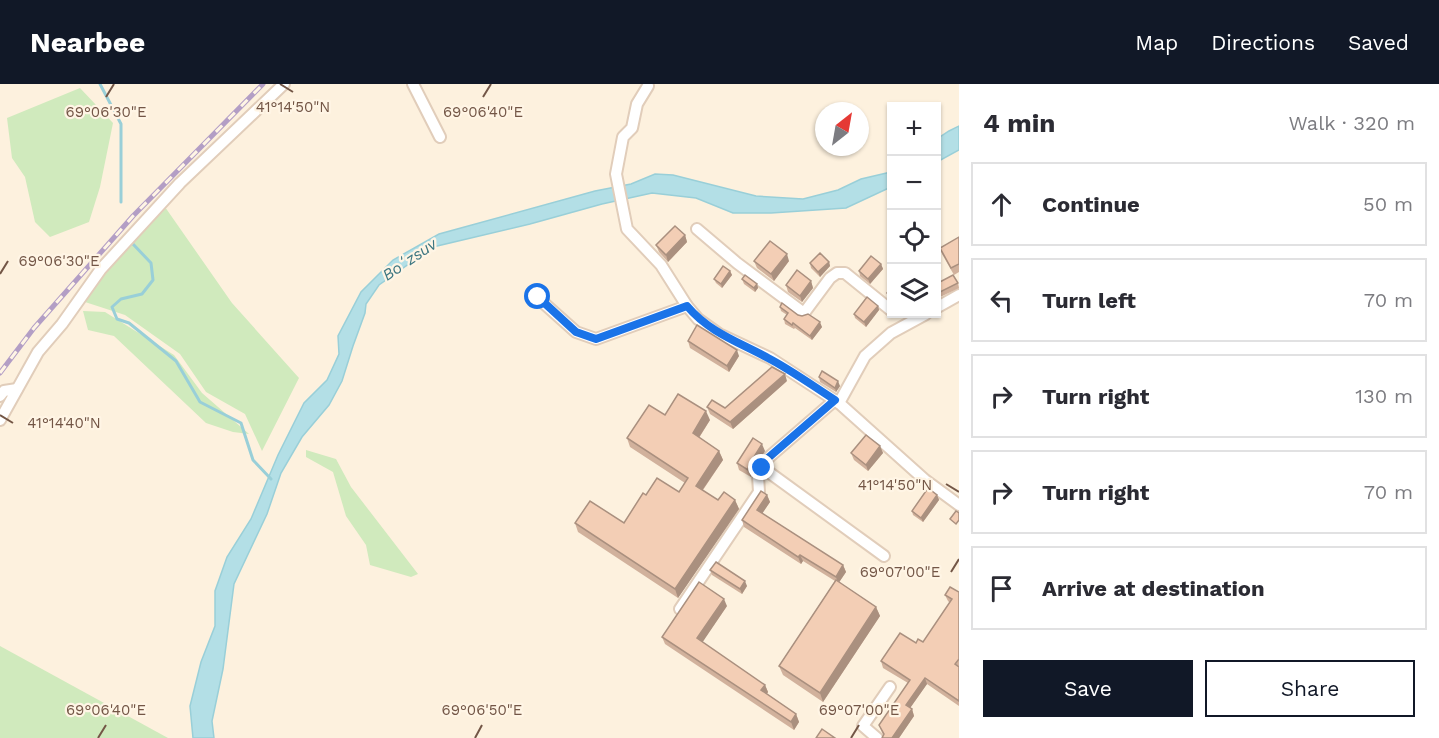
<!DOCTYPE html>
<html lang="en">
<head>
<meta charset="utf-8">
<style>
	body { margin:0; font-family:"Work Sans",sans-serif; background:#f7f7f7; color:#2b2b33 }
	.controls { position:absolute; right:18px; top:18px; display:grid; overflow:hidden; border-radius:0px; box-shadow:0 2px 4px #0004 }
	.controls button { width:54px; height:54px; display:grid; place-items:center; padding:0; border:0; border-bottom:2px solid #e1e1e2; background:#fff; color:#2b2b33; font:30px sans-serif }
	.compass { position:absolute; left:815px; top:18px; width:54px; height:54px; border-radius:50%; background:#fff; box-shadow:0 2px 4px #0004; rotate:31deg }
	.stop { position:absolute; width:18px; height:18px; margin:-14px; border:4px solid #1a73e8; border-radius:50%; background:#fff }
	.stop.end { background:#1a73e8; border-color:#fff; box-shadow:0 2px 6px #0008 }
	.list { margin:0; padding:0; list-style:none }
	h2 { display:flex; justify-content:space-between; align-items:center; height:78px; margin:0; padding:0 24px; font-size:26px }
	h2 small { font-size:20px; font-weight:400; color:#7c7c81 }
	.list li { display:grid; grid-template-columns:39px 1fr auto; gap:18px; align-items:center; box-sizing:border-box; height:84px; margin:0 12px 12px; padding:0 12px; border:2px solid #e1e1e2; border-radius:0px }
	.list b { display:block; font-size:22px; white-space:nowrap }
	.list em { font-size:20px; font-style:normal; color:#7c7c81 }
	.actions { display:flex; gap:12px; padding:18px 24px }
	.actions a { flex:1; padding:14px 0; border:2px solid #111827; border-radius:0px; text-align:center; font-size:21px; color:#111827 }
	.actions .main { background:#111827; color:#fff }
	.icon { flex:none; width:33px; height:33px; fill:none; stroke:currentColor; stroke-width:2; stroke-linecap:round; stroke-linejoin:round }
	.map { position:relative; flex:none; width:959px; height:654px; overflow:hidden }
	header { display:flex; align-items:center; gap:36px; box-sizing:border-box; height:84px; padding:0 30px; background:#111827; color:#fff }
	header strong { font-size:28px }
	nav { display:flex; gap:33px; margin-inline-start:auto; font-size:21px }
	main { display:flex }
	aside { flex:1; background:#fff }
	.map>svg:first-child { display:block }
</style>
</head>
<body>
<header>
<strong>Nearbee</strong>
<nav><a>Map</a><a>Directions</a><a>Saved</a></nav>
</header>
<main>
<div class="map">
<svg width="959" height="654" viewBox="0 0 959 654">
	<rect width="100%" height="100%" fill="#fdf1de"/>
	<!-- green -->
	<g fill="#d0eabd">
		<polygon points="80,4 113,39 100,103 89,138 50,153 35,138 25,93 12,74 7,34"/>
		<polygon points="165,123 232,219 299,294 262,367 245,330 206,308 180,270 125,231 85,218 110,182"/>
		<polygon points="83,227 105,228 174,271 202,309 249,350 233,348 206,339 114,252 88,246"/>
		<polygon points="306,366 336,375 351,403 418,490 411,493 370,481 366,461 346,432 333,388 306,373"/>
		<polygon points="0,562 168,654 0,654"/>
	</g>
	<!-- water -->
	<g fill="#b3dfe6" stroke="#99cfd8" stroke-width="1.5">
		<polygon points="959,42 959,66 937,78 937,55 949,47"/>
		<polygon points="891,88 891,103 846,124 771,129 733,129 696,114 652,109 602,120 530,140 433,163 379,201 366,220 365,229 353,262 342,297 329,321 302,353 281,389 267,430 234,500 223,585 212,637 214,654 193,654 190,622 201,578 215,542 215,507 227,473 251,435 278,371 304,319 327,296 339,270 338,252 361,208 393,176 439,150 595,107 631,100 655,90 673,91 756,112 803,115 838,106 861,95"/>
	</g>
	<g fill="none" stroke-linecap="round" stroke-linejoin="round">
		<!-- stream -->
		<g stroke="#99cfd8" stroke-width="3">
			<polyline points="100,0 121,40 121,118"/>
			<polyline points="132,159 151,179 153,196 142,210 121,215 112,223 117,235 129,239 176,277 200,318 241,339 253,376 271,395"/>
		</g>
		<defs>
			<g id="minor">
				<polyline points="413,0 440,53"/>
				<polyline points="648,2 637,20 632,44 623,53 616,90 627,145 661,181 687,222 698,235 719,250 770,274 839,319 925,396 959,421"/>
				<polyline points="697,145 737,179 804,229 830,194 837,189 845,189 892,227"/>
				<polyline points="538,214 576,248 596,255 687,222"/>
				<polyline points="936,224 959,211"/>
				<polyline points="0,312 4,307 17,305"/>
				<polyline points="839,319 865,272 891,249 926,230"/>
				<polyline points="0,336 38,268 62,240 101,185 180,99 284,0"/>
				<polyline points="763,384 884,472"/>
				<polyline points="680,525 759,408 758,392 768,374 835,316"/>
				<polyline points="877,654 863,642 890,603"/>
			</g>
		</defs>
		<!-- minor casing -->
		<use href="#minor" stroke="#e1cdba" stroke-width="14"/>
		<!-- minor -->
		<use href="#minor" stroke="#fff" stroke-width="10"/>
		<defs>
			<polyline id="rail" points="0,289 34,244 133,132 263,0"/>
		</defs>
		<!-- rail casing -->
		<use href="#rail" stroke="#b39ec5" stroke-width="5"/>
		<!-- rail -->
		<use href="#rail" stroke="#fff5e5" stroke-width="3" stroke-dasharray="9" stroke-linecap="butt"/>
	</g>
	<!-- wall -->
	<g fill="#d1b19c">
		<polygon points="936,110 941,119 936,122"/>
		<polygon points="685,151 687,158 668,178 659,168 656,161"/>
		<polygon points="959,153 959,188 954,191 942,170 940,164"/>
		<polygon points="754,177 789,177 774,197 757,184"/>
		<polygon points="829,178 830,182 820,193 811,184 810,179"/>
		<polygon points="881,180 883,185 870,200 860,192 859,187"/>
		<polygon points="730,187 732,191 722,204 716,199 714,195"/>
		<polygon points="742,195 757,200 758,204 755,208 744,200"/>
		<polygon points="811,197 813,204 802,218 788,208 786,201"/>
		<polygon points="958,199 959,204 936,215 936,200"/>
		<polygon points="878,222 879,226 866,243 855,234 854,230"/>
		<polygon points="780,223 822,243 812,256 795,244 794,245 785,240 784,235 787,231 781,227"/>
		<polygon points="688,257 739,272 729,288 690,264"/>
		<polygon points="819,293 840,302 836,308 820,298"/>
		<polygon points="787,297 733,345 710,330 707,323 725,324"/>
		<polygon points="665,331 710,336 699,354 719,367 723,376 703,406 718,416 735,416 739,425 678,514 578,448 575,439 624,439 646,411 679,408 685,399 630,363 627,354"/>
		<polygon points="880,362 883,369 868,387 854,376 851,369"/>
		<polygon points="765,367 751,388 751,393 739,386 737,379"/>
		<polygon points="767,411 770,418 762,429 843,481 846,488 839,498 876,523 880,532 823,618 783,591 779,582 835,497 803,477 801,480 744,443 742,436"/>
		<polygon points="937,411 939,416 923,438 913,431 912,427"/>
		<polygon points="710,486 747,502 742,510 712,491"/>
		<polygon points="959,508 959,622 927,600 910,624 912,625 914,632 899,654 882,654 883,651 879,641 908,599 883,584 881,577 916,559 923,558 950,519 948,517 945,511"/>
		<polygon points="727,522 702,558 765,601 768,608 767,610 796,630 799,638 794,646 665,560 662,553 672,539"/>
	</g>
	<!-- shaded-wall -->
	<g fill="#aa907f">
		<polygon points="685,151 687,158 668,178 666,171"/>
		<polygon points="787,170 789,177 774,197 771,190"/>
		<polygon points="829,178 830,182 820,193 818,188"/>
		<polygon points="881,180 883,185 870,200 868,195"/>
		<polygon points="730,187 732,191 722,204 721,200"/>
		<polygon points="811,197 813,204 802,218 800,212"/>
		<polygon points="757,200 758,204 755,208 754,204"/>
		<polygon points="878,222 879,226 866,243 864,238"/>
		<polygon points="820,238 822,243 812,256 810,252"/>
		<polygon points="737,266 739,272 729,288 727,282"/>
		<polygon points="785,290 787,297 733,345 730,338"/>
		<polygon points="838,297 840,302 836,308 835,304"/>
		<polygon points="706,327 710,336 696,358 693,349"/>
		<polygon points="762,360 765,367 751,388 751,393 748,386 749,381"/>
		<polygon points="880,362 883,369 868,387 866,381"/>
		<polygon points="719,367 723,376 699,411 696,402"/>
		<polygon points="767,411 770,418 760,433 757,426"/>
		<polygon points="937,411 939,416 923,438 921,434"/>
		<polygon points="735,416 739,425 678,514 675,505"/>
		<polygon points="800,471 803,477 801,480 798,473"/>
		<polygon points="843,481 846,488 838,500 836,493"/>
		<polygon points="745,497 747,502 742,510 740,505"/>
		<polygon points="724,515 727,522 700,562 697,554"/>
		<polygon points="876,523 880,532 823,618 820,609"/>
		<polygon points="925,594 927,600 908,627 906,621"/>
		<polygon points="765,601 768,608 764,614 761,606"/>
		<polygon points="912,625 914,632 899,654 892,654"/>
		<polygon points="796,630 799,638 794,646 791,638"/>
	</g>
	<!-- building -->
	<g fill="#f3ceb5" stroke="#aa907f" stroke-width="1.5">
		<polygon points="675,142 685,151 666,171 656,161"/>
		<polygon points="959,153 959,180 951,184 940,164"/>
		<polygon points="770,157 787,170 771,190 754,177"/>
		<polygon points="820,169 829,178 818,188 810,179"/>
		<polygon points="871,172 881,180 868,195 859,187"/>
		<polygon points="723,182 730,187 721,200 714,195"/>
		<polygon points="797,186 811,197 800,212 786,201"/>
		<polygon points="745,191 757,200 754,204 742,195"/>
		<polygon points="953,191 958,199 936,210 936,200"/>
		<polygon points="891,204 891,213 887,209"/>
		<polygon points="867,213 878,222 864,238 854,230"/>
		<polygon points="782,219 798,231 802,232 808,230 820,238 810,252 793,239 792,241 784,235 788,229 780,223"/>
		<polygon points="697,241 737,266 727,282 688,257"/>
		<polygon points="772,283 785,290 730,338 707,323 712,316 725,324"/>
		<polygon points="822,287 838,297 835,304 819,293"/>
		<polygon points="678,310 706,327 693,349 719,367 696,402 718,416 724,408 735,416 675,505 575,439 590,417 624,439 643,409 646,411 657,394 679,408 688,394 627,354 649,321 665,331"/>
		<polygon points="866,351 880,362 866,381 851,369"/>
		<polygon points="753,354 762,360 749,381 748,386 737,379"/>
		<polygon points="928,404 937,411 921,434 912,427"/>
		<polygon points="761,407 767,411 757,426 843,481 836,493 800,471 798,473 742,436"/>
		<polygon points="956,427 959,429 959,436 956,440 950,435"/>
		<polygon points="716,478 745,497 740,505 710,486"/>
		<polygon points="836,496 876,523 820,609 779,582"/>
		<polygon points="699,498 724,515 697,554 765,601 761,606 796,630 791,638 662,553"/>
		<polygon points="950,503 959,508 959,575 955,580 959,583 959,617 925,594 906,621 912,625 892,654 882,654 884,650 879,641 910,596 881,577 900,549 916,559 918,555 923,558 952,515 945,511"/>
		<polygon points="822,645 835,654 816,654"/>
	</g>
	<g fill="none" stroke-linecap="round" stroke-linejoin="round">
		<!-- route -->
		<path stroke="#1a73e8" stroke-width="8" d="M538 213 576 248 596 255 687 222C710 249 739 258 768 274 791 286 813 302 835 316L768 374 762 384"/>
	</g>
	<!-- ticks -->
	<path fill="none" stroke="#735646" stroke-width="2" d="M280 0 293 8M106 13 114 0M483 13 491 0M0 190 8 177M0 331 13 339M946 400 959 408M951 488 959 475M98 654 106 641M475 654 482 641M851 654 859 641"/>
	<g text-anchor="middle" stroke-width="4.5" stroke-linejoin="round" paint-order="stroke">
		<!-- water labels -->
		<g font-size="16" font-style="italic" fill="#3c7681" stroke="#fff5e5">
			<text transform="translate(409 175) rotate(-34)" y="6">Boʻzsuv</text>
		</g>
	</g>
	<g font-size="15" text-anchor="middle" fill="#735646" stroke="#fff5e5" stroke-width="4.5" stroke-linejoin="round" paint-order="stroke">
		<text x="293" y="28">41°14'50"N</text>
		<text x="106" y="33">69°06'30"E</text>
		<text x="483" y="33">69°06'40"E</text>
		<text x="59" y="182">69°06'30"E</text>
		<text x="64" y="344">41°14'40"N</text>
		<text x="895" y="406">41°14'50"N</text>
		<text x="900" y="493">69°07'00"E</text>
		<text x="106" y="631">69°06'40"E</text>
		<text x="482" y="631">69°06'50"E</text>
		<text x="859" y="631">69°07'00"E</text>
	</g>
</svg>
<div class="controls">
<button>+</button>
<button>−</button>
<button><svg class="icon" aria-label="locate" viewBox="0 0 24 24"><circle cx="12" cy="12" r="6"/><path d="M12 2v4M12 18v4M2 12h4M18 12h4"/></svg></button>
<button><svg class="icon" aria-label="layers" viewBox="0 0 24 24"><path d="M12 4l9 5-9 5-9-5zM3 14l9 5 9-5"/></svg></button>
</div>
<svg class="compass" viewBox="-18 -18 36 36"><path d="M0-13l5 13h-10z" fill="#e53935"/><path d="M0 13l5-13h-10z" fill="#7c7c81"/></svg>
<div class="stop" style="left:538px;top:213px"></div>
<div class="stop end" style="left:762px;top:384px"></div>
</div>
<aside>
<h2>4 min<small>Walk · 320 m</small></h2>
<ul class="list">
<li><svg class="icon" aria-label="ahead" viewBox="0 0 24 24"><path d="M12 20V5M6 11l6-6 6 6"/></svg><div><b>Continue</b></div><em>50 m</em></li>
<li><svg class="icon" aria-label="left" viewBox="0 0 24 24"><path d="M17 20v-9H6M10 6l-5 5 5 5"/></svg><div><b>Turn left</b></div><em>70 m</em></li>
<li><svg class="icon" aria-label="right" viewBox="0 0 24 24"><path d="M7 20v-9h11M14 6l5 5-5 5"/></svg><div><b>Turn right</b></div><em>130 m</em></li>
<li><svg class="icon" aria-label="right" viewBox="0 0 24 24"><path d="M7 20v-9h11M14 6l5 5-5 5"/></svg><div><b>Turn right</b></div><em>70 m</em></li>
<li><svg class="icon" aria-label="arrive" viewBox="0 0 24 24"><path d="M6 21V4h12l-3 4 3 4H6"/></svg><div><b>Arrive at destination</b></div></li>
</ul>
<div class="actions"><a class="main">Save</a><a>Share</a></div>
</aside>
</main>
</body>
</html>
